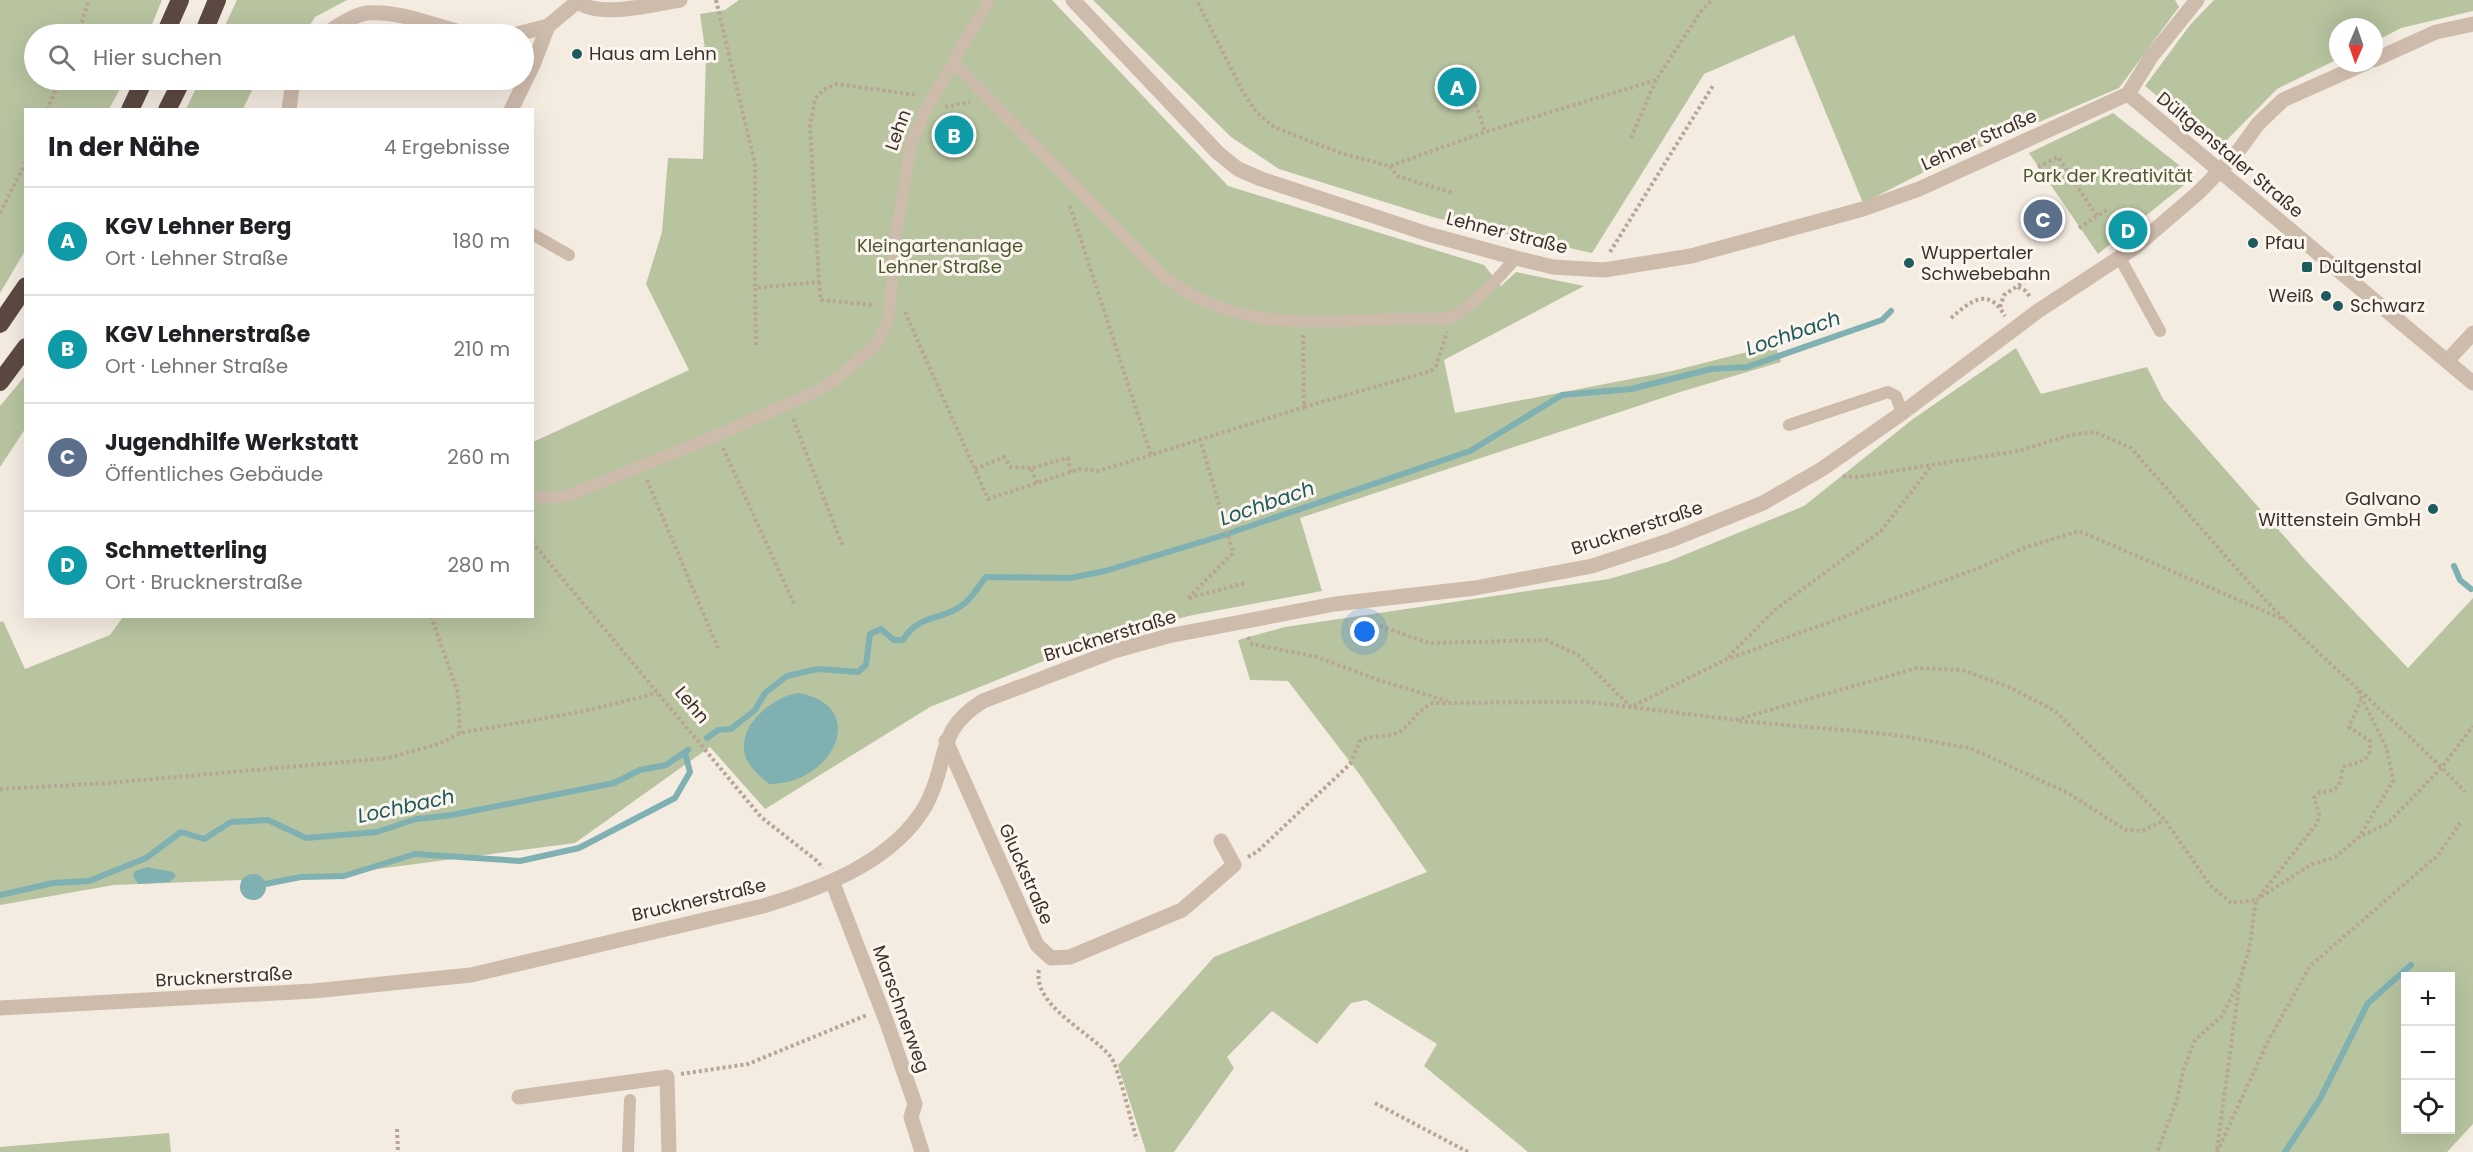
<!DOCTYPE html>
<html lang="de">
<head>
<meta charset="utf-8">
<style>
	body { margin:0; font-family:Poppins,sans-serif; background:#f2f2f2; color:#202124 }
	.controls { position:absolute; right:18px; bottom:18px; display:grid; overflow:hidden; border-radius:0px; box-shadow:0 6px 24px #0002 }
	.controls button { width:54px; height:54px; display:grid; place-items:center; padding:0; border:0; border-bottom:2px solid #e0e0e0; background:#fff; color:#202124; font:30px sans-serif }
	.compass { position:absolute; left:2329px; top:18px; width:54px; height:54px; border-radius:50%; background:#fff; box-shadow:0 6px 24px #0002; rotate:182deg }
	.you { position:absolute; left:1365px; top:632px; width:21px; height:21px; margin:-15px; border:4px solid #fff; border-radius:50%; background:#1a73e8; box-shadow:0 0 0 9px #1a73e833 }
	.badge { display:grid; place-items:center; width:39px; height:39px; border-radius:50%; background:#1a73e8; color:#fff; font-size:20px; font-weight:700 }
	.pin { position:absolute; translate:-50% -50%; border:3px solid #fff; box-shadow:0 2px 6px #0006 }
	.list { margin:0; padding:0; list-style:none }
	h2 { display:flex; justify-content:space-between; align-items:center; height:78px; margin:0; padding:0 24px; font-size:26px }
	h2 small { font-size:20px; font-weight:400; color:#757577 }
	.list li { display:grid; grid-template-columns:39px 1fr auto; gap:18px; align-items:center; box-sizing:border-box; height:108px; padding:0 24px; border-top:2px solid #e0e0e0 }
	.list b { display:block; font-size:22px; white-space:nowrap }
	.list p { margin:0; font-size:20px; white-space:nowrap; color:#757577 }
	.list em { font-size:20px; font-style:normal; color:#757577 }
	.icon { flex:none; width:33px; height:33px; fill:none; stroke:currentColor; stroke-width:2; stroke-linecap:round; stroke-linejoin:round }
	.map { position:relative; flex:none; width:2473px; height:1152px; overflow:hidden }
	.search { position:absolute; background:#fff; box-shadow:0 6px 24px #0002; left:24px; top:24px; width:510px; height:66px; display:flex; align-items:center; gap:15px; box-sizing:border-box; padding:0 21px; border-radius:33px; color:#757577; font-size:22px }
	.panel { position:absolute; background:#fff; box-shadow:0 6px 24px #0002; left:24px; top:108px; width:510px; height:510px; border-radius:0px }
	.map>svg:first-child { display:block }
</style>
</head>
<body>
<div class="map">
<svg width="2473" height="1152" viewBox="0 0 2473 1152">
	<rect width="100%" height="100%" fill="#f4ebe1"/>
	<!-- green -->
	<g fill="#b8c4a0" fill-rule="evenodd">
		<polygon points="0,0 162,0 148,34 34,34 34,80 125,80 109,109 26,110 25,251 0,293"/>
		<polygon points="237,0 347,0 315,17 304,34 221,34"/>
		<polygon points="739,0 1052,0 1228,186 1484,265 1501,286 1516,272 1584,286 1444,360 1455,413 1672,371 1775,345 1781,362 1680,392 1300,518 1322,591 1193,615 1148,626 1061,654 930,707 765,809 710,747 575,843 302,879 266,887 260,897 252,899 242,894 241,880 114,885 0,905 0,622 3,621 25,669 110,635 123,617 532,616 533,442 689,370 646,284 662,232 668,158 703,159 706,56 700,14 725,10"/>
		<polygon points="1093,0 2175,0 2179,7 2119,88 1938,165 1863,203 1794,35 1704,74 1592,253 1436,218 1279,169 1231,137"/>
		<polygon points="2214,0 2473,0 2473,11 2401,28 2374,42 2374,27 2338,27 2338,59 2277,89 2219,148 2145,86 2190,25"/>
		<polygon points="200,80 257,80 243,109 186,109"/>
		<polygon points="2113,113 2194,177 2098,254 2029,153"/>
		<path d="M2016 348 2041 394 2147 367 2163 399 2306 561 2408 668 2473 598V1124L2447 1152H1528L1424 1066 1437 1044 1366 1000 1351 1003 1317 1044 1272 1011 1227 1057 1234 1068 1174 1152H1146L1118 1065 1214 957 1427 872 1360 775 1288 681 1250 680 1238 640 1285 627 1609 579 1667 562 1804 506 1913 419ZM2406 976H2450V1130H2406Z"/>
		<polygon points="25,376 25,429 0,467 0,406"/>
		<polygon points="169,1133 171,1152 0,1152 0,1147"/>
	</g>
	<!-- water -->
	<g fill="#7fb0b2">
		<path d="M798 693C870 705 835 784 769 784 760 776 748 767 745 755 737 725 773 697 798 693Z"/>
		<polygon points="147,867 173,872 176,876 170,882 138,884 133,876 135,871"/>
		<circle cx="253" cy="887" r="13"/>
	</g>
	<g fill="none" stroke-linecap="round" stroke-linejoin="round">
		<!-- stream -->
		<g stroke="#7fb0b2" stroke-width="6">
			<polyline points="2454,566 2460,580 2471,589"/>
			<path d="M707 738 718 730 731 729 755 710 765 693 787 676 818 669 858 672 866 665 870 634 881 629 894 640H903C919 613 944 621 965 603 973 596 979 585 986 577L1070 578 1105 571 1221 536 1470 451 1562 395 1631 389 1711 369 1747 367 1882 320 1891 311"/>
			<polyline points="265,884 301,877 344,876 415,854 520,861 579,848 675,798 690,772 685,753"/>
			<polyline points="0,895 53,883 89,881 146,858 181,832 204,839 231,822 268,820 306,838 377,832 416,819 452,815 614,783 640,770 666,765 688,750"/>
			<polyline points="2285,1152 2320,1099 2368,1003 2411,965"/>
		</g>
		<!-- path -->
		<g stroke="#b9a596" stroke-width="4" stroke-dasharray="3 3" stroke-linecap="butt">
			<polyline points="716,0 755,164 755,288"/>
			<polyline points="1198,3 1243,92 1257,113 1274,127 1340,153 1390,166 1485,132 1656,80"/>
			<polyline points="78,34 89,0"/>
			<polyline points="1472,93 1485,132"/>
			<polyline points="945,107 970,102"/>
			<polyline points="47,110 60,80"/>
			<polyline points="1631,138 1656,80 1702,10 1712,0"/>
			<polyline points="1390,166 1397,176 1453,193"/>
			<polyline points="2038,167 2058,157 2097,216"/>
			<polyline points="1070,206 1151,455 1304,407"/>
			<polyline points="0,213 26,162"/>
			<polyline points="2079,228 2108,209"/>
			<polyline points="1610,252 1714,84"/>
			<polyline points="819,282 821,300 875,305"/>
			<polyline points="2018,287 2026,291 2030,297"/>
			<polyline points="2000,307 2004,295 2028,279"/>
			<polyline points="905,312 988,499 1080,469 1098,471 1151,455"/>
			<path d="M1951 318C1971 301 1988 286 2005 316"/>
			<polyline points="1303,335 1304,407 1431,371 1436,366 1447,332"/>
			<polyline points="756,345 755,288 819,282 810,127 815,99 823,90 837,84 917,95"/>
			<polyline points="793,419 843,547"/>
			<polyline points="723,448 795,606"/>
			<polyline points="975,469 1004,457 1011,467 1031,468"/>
			<path d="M1843 476 1857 477 2018 451 2070 435 2095 432 2131 448C2183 506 2232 567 2287 622 2345 680 2409 732 2465 792"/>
			<polyline points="647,480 718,648"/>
			<polyline points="1037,483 1031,468 1068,458 1071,472"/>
			<polyline points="532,542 761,817 817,861 823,868"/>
			<polyline points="1188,598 1233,553 1200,439"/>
			<polyline points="1189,598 1245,583"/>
			<polyline points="431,616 458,693 460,733"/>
			<polyline points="1363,620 1429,643 1546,640 1578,655 1631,707 1735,720 1917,668 1962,670 2009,687 2055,711 2165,820 2210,885 2231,903 2256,900 2249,950 2239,983 2221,1017 2195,1040 2183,1072 2177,1100 2157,1152"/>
			<polyline points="1248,637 1252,644 1317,657 1379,680 1447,701"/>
			<polyline points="1728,657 1776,609 1881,531 1932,465"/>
			<polyline points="2358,691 2387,749 2393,781 2359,837"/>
			<polyline points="1739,721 1889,734 1970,748 2068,793 2126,830 2142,831 2165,820"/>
			<polyline points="0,789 110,783 387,758 439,744 460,733 585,711 657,693"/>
			<path d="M1248 857 1258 851 1350 764 1360 741C1372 734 1389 738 1401 731 1413 722 1418 709 1433 703L1590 702 1631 707 1725 660 1979 568 2024 548 2079 531 2285 620"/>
			<path d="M2259 897 2318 822 2319 813 2314 798 2320 792C2338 792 2341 785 2342 769L2346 765C2362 763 2372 759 2370 741L2349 727 2361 700"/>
			<polyline points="2256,900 2312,864 2336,857 2359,837 2387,824 2442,767 2473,726"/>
			<path d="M1039 970C1032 1005 1090 1032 1110 1056 1119 1067 1131 1123 1137 1140"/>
			<polyline points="681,1074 748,1064 867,1015"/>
			<polyline points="1375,1103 1468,1152"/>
			<polyline points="397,1129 398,1152"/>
			<polyline points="2217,1149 2239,987"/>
			<polyline points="2217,1152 2268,1041 2310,966 2438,855 2460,823"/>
		</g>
		<!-- lane -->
		<g stroke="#cdbbac" stroke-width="12">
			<path d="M955 64 1164 277C1237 331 1307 322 1392 319 1407 318 1440 321 1452 317 1470 309 1503 273 1516 258"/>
			<polyline points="532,234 569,255"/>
			<polyline points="2120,258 2160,331"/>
			<polyline points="1789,425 1888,392 1896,396 1902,413"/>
			<polyline points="532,497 561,497 572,494 718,435 817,391 835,380 877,344 888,320 890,307 896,235 911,143 925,111 989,0"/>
			<polyline points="628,1152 630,1100"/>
		</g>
		<!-- street -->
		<g stroke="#cdbbac" stroke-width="15">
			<path d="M576 0C596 20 653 4 680 0"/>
			<polyline points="1073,0 1218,153 1238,169 1261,179 1428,234 1516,258 1553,267 1604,270 1691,256 1863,209 1919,189 2128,94"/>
			<path d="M326 34C337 26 353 15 367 13 399 10 437 27 468 34"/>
			<polyline points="517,34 548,26 577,2"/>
			<polyline points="2374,60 2436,32 2473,24"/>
			<polyline points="2128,94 2473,383"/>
			<polyline points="2128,94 2151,57 2197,0"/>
			<polyline points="289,110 293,80"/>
			<polyline points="511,110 533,65 548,26"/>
			<polyline points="2447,361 2473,333"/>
			<polyline points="946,741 1037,945 1051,958 1070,957 1182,910 1234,865 1221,841"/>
			<polyline points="832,881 887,1023 915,1104 911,1117 922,1152"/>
			<path d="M0 1008 313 991 471 975 763 906C823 888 894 861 926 805 950 761 934 731 983 701L1114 651 1168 636 1335 604 1475 588 1592 566 1671 540 1763 503 1822 469 1902 413 2038 311 2134 248 2199 192 2236 154 2258 124 2283 100 2366 63"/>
			<polyline points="519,1097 667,1077 669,1152"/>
		</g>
		<!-- highway -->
		<g stroke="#5c4a42" stroke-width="18">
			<polyline points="165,34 180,0"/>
			<polyline points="203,34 217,0"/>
			<polyline points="130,110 144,80"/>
			<polyline points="167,110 182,80"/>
			<polyline points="0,324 26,286"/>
			<polyline points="0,382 26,347"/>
		</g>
	</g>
	<!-- markers -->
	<g fill="#1f5a5e" stroke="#fbf5ee" stroke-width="2">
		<circle cx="577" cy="54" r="6"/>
		<circle cx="2253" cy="243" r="6"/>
		<circle cx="1909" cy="263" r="6"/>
		<rect x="2301" y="261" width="12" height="12" rx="3"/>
		<circle cx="2326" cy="296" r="6"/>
		<circle cx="2338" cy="306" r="6"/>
		<circle cx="2433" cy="509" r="6"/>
	</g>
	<g text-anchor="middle" stroke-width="6" stroke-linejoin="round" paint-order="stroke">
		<!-- poi labels -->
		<g font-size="18" fill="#3b302b" stroke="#fbf5ee" text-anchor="start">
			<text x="589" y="60">Haus am Lehn</text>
			<text x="2265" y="249">Pfau</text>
			<text x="1921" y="259">Wuppertaler<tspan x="1921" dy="21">Schwebebahn</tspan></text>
			<text x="2319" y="273">Dültgenstal</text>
			<text x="2314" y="302" text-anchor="end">Weiß</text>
			<text x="2350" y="312">Schwarz</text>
			<text x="2421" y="505" text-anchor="end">Galvano<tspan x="2421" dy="21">Wittenstein GmbH</tspan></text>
		</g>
		<!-- street labels -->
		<g font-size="18" fill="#3b302b" stroke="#fbf5ee">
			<text transform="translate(898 130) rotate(-70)" y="6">Lehn</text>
			<text transform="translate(1979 140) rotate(-24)" y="6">Lehner Straße</text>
			<text transform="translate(2230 155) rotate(40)" y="6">Dültgenstaler Straße</text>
			<text transform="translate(1507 233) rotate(14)" y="6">Lehner Straße</text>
			<text transform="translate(1637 528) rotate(-18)" y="6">Brucknerstraße</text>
			<text transform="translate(1110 636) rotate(-17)" y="6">Brucknerstraße</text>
			<text transform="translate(692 705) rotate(50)" y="6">Lehn</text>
			<text transform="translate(1026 874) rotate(66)" y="6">Gluckstraße</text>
			<text transform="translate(699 900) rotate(-13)" y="6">Brucknerstraße</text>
			<text transform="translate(224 977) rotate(-3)" y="6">Brucknerstraße</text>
			<text transform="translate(901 1009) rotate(70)" y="6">Marschnerweg</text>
		</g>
		<!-- park labels -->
		<g font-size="18" fill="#4a5a2e" stroke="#fbf5ee">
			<text x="2108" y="182">Park der Kreativität</text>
			<text x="940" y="252">Kleingartenanlage<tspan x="940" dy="21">Lehner Straße</tspan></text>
		</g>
		<!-- water labels -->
		<g font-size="20" font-style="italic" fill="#1f5a5e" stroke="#fbf5ee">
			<text transform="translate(1793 333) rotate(-19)" y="7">Lochbach</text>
			<text transform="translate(1267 503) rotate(-19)" y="7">Lochbach</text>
			<text transform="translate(406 806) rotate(-12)" y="7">Lochbach</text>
		</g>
	</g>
</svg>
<div class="controls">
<button>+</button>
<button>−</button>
<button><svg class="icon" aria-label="locate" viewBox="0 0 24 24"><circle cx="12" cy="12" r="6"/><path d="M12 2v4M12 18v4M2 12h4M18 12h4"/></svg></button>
</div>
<svg class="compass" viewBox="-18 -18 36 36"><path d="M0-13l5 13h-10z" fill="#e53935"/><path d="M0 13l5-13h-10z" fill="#757577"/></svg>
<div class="you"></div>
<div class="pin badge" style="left:1457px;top:87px;background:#0f9aa8">A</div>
<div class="pin badge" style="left:954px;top:135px;background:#0f9aa8">B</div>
<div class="pin badge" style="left:2043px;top:219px;background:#5c6f8a">C</div>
<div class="pin badge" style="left:2128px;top:230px;background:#0f9aa8">D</div>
<div class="search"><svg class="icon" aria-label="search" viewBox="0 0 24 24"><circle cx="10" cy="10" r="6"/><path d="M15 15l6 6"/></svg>Hier suchen</div>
<section class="panel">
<h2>In der Nähe<small>4 Ergebnisse</small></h2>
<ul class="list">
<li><span class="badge" style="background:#0f9aa8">A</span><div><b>KGV Lehner Berg</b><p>Ort · Lehner Straße</p></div><em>180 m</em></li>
<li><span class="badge" style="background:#0f9aa8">B</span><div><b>KGV Lehnerstraße</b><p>Ort · Lehner Straße</p></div><em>210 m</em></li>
<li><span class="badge" style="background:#5c6f8a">C</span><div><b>Jugendhilfe Werkstatt</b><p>Öffentliches Gebäude</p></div><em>260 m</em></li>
<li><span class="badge" style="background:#0f9aa8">D</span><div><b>Schmetterling</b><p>Ort · Brucknerstraße</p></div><em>280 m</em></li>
</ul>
</section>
</div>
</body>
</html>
